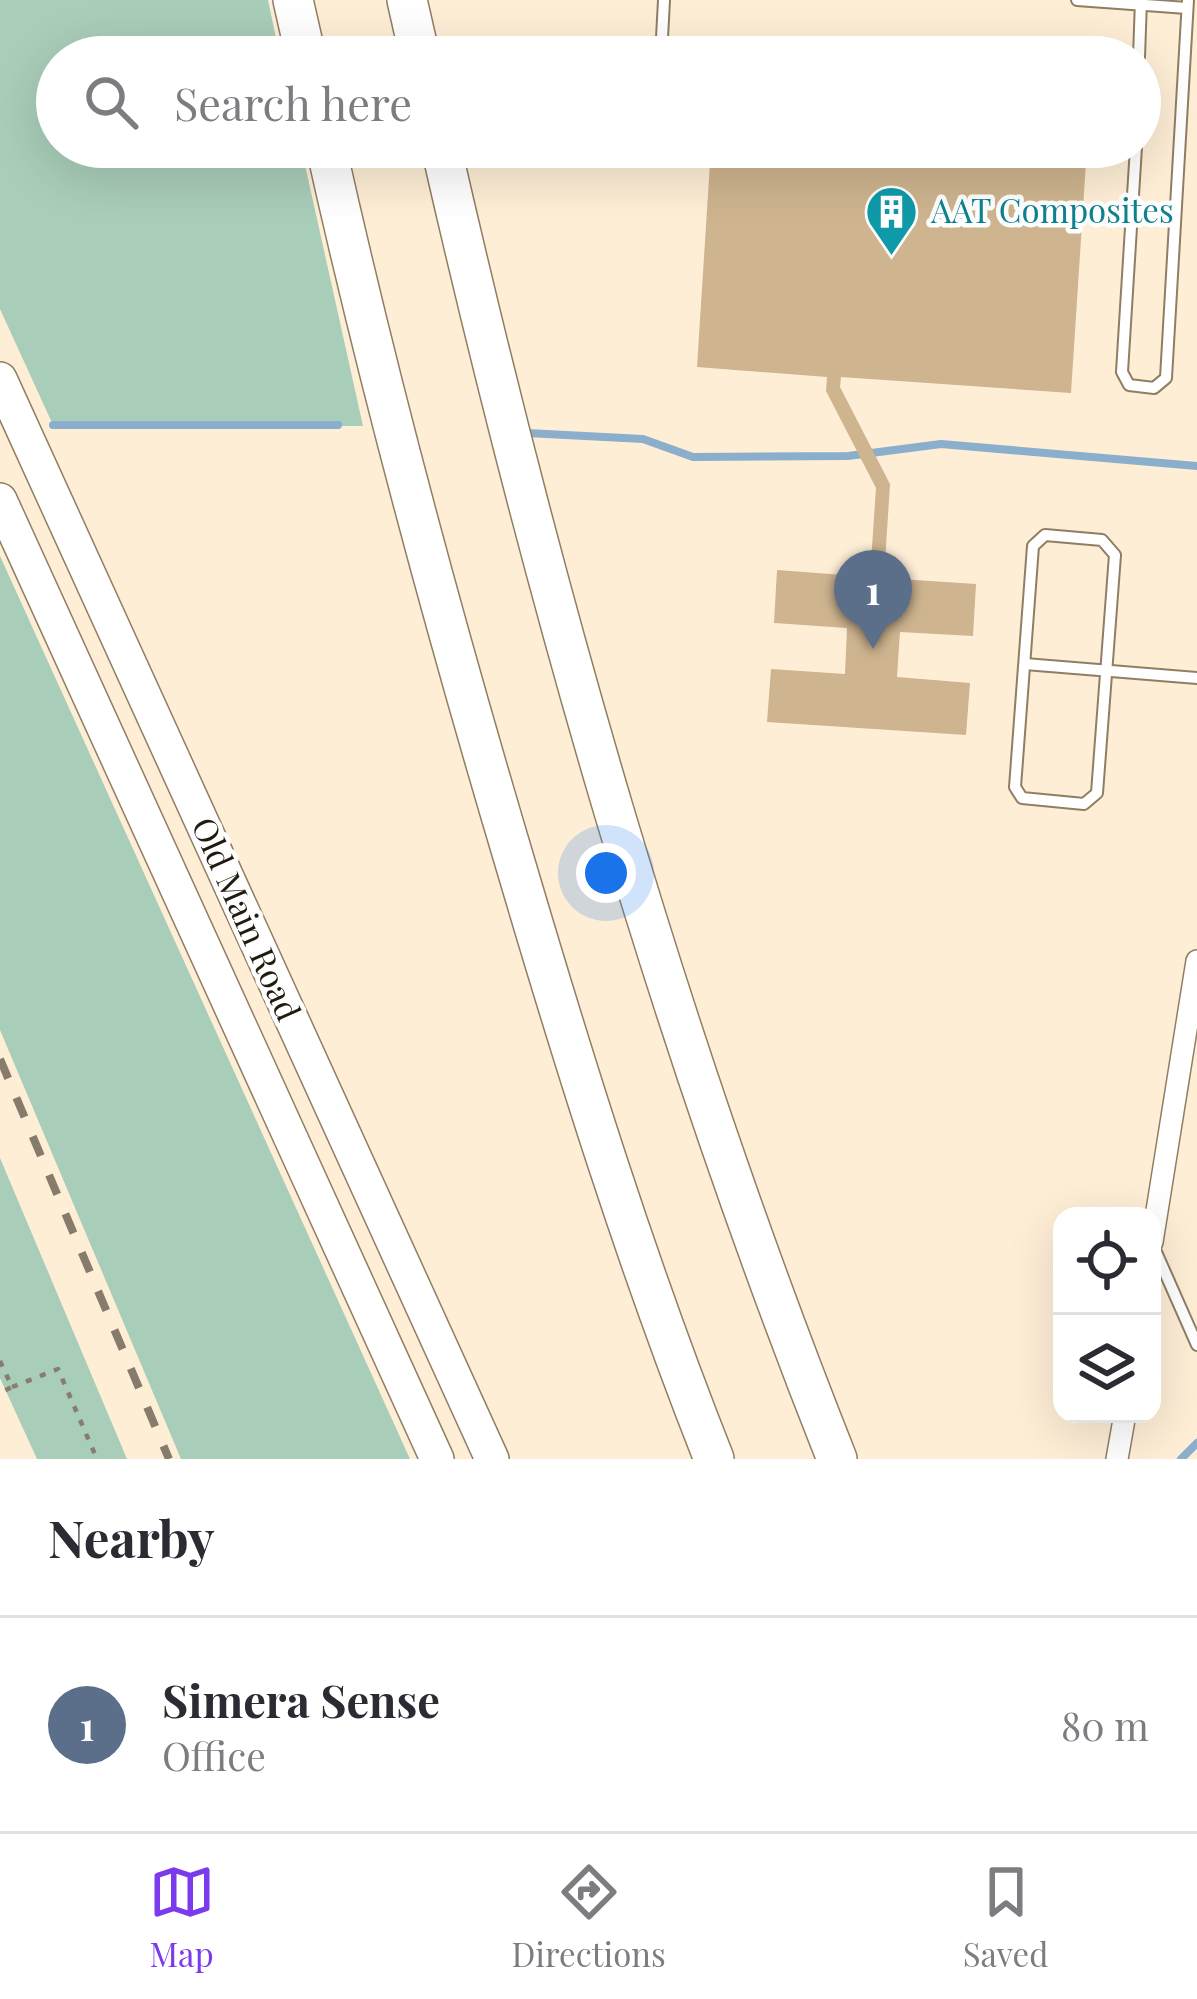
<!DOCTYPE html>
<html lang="en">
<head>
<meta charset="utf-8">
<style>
	body { margin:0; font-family:"Playfair Display",serif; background:#f7f7f7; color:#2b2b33 }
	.controls { position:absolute; right:36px; bottom:36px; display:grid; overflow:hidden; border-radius:24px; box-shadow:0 12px 48px #0002 }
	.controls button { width:108px; height:108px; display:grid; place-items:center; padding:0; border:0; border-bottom:3px solid #e1e1e2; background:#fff; color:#2b2b33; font:60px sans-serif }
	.you { position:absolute; left:606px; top:873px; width:42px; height:42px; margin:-30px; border:9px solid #fff; border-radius:50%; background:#1a73e8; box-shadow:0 0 0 18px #1a73e833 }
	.badge { display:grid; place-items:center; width:78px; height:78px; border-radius:50%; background:#7c3aed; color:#fff; font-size:39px; font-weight:700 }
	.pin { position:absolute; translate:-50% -99px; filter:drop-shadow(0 3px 6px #0008) }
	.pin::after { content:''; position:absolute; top:63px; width:42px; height:36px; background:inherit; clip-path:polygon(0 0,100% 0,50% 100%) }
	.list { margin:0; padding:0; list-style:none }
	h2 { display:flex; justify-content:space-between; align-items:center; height:156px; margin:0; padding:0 48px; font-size:51px }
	h2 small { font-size:39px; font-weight:400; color:#7c7c81 }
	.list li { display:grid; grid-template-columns:78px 1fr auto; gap:36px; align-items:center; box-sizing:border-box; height:216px; padding:0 48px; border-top:3px solid #e1e1e2 }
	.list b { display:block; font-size:45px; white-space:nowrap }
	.list p { margin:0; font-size:39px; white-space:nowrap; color:#7c7c81 }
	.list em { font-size:39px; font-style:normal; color:#7c7c81 }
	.icon { flex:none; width:66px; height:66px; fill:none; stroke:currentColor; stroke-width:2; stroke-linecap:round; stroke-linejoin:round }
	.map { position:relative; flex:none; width:1197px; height:1459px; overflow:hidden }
	.search { position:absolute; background:#fff; box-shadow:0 12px 48px #0002; left:36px; right:36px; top:36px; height:132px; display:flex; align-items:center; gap:30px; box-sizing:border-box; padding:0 42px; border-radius:66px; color:#7c7c81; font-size:45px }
	.sheet { height:372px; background:#fff }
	nav { display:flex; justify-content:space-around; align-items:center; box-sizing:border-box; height:168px; border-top:3px solid #e1e1e2; background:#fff; font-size:33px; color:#7c7c81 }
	nav a { display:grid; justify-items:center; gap:6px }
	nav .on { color:#7c3aed }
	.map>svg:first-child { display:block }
</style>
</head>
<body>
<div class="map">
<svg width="1197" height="1459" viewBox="0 0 1197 1459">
	<rect width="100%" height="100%" fill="#feeed6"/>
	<!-- green -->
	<g fill="#a8cdb8">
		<polygon points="0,0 268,0 280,57 57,57 57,147 301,147 363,426 53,425 0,309"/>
		<polygon points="0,556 410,1459 181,1459 0,1030"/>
		<polygon points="0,1158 127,1459 37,1459 0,1378"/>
	</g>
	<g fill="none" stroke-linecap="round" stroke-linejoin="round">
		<!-- stream -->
		<g stroke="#8aaecc" stroke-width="8">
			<polyline points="53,425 338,425"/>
			<polyline points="527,433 643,439 693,457 848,456 941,444 1197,466"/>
			<polyline points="1181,1459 1197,1443"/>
		</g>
	</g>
	<!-- building -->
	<polygon fill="#ceb48f" points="711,147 1087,147 1071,393 841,377 840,387 890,484 884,578 976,584 973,636 900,632 897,677 970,683 966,735 767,722 771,669 845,674 847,628 774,623 777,570 870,577 876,488 826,391 827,377 697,367"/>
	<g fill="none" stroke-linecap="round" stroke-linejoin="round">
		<defs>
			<g id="lane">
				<polyline points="1077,0 1187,8"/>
				<polyline points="661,57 664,0"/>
				<polyline points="1139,57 1141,0"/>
				<polyline points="1136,147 1122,372 1129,385 1154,388 1166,378 1188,0"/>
				<polyline points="656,154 657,147"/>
				<polygon points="1045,535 1102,540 1115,555 1097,793 1084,804 1022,798 1015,787 1033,546"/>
				<polyline points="1025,664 1197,678"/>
				<polyline points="1152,1243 1197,1345"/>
			</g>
			<g id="street">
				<polyline points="1152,1242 1197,961"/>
				<polyline points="1117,1459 1125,1414"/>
			</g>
			<g id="primary">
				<polyline points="0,379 492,1459"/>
				<polyline points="0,500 437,1459"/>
			</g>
			<g id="highway">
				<polyline points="293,0 306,57"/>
				<polyline points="407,0 420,57"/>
				<path d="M326 147C380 389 445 628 516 866 575 1066 637 1265 714 1459"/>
				<path d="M441 147C543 593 668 1034 837 1459"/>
			</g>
		</defs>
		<!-- lane casing -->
		<use href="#lane" stroke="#907e63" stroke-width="14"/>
		<!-- street casing -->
		<use href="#street" stroke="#907e63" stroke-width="24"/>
		<!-- primary casing -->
		<use href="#primary" stroke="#907e63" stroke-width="36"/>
		<!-- highway casing -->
		<use href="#highway" stroke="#907e63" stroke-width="42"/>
		<!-- path -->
		<g stroke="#887d6c" stroke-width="4.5" stroke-dasharray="6 9" stroke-linecap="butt">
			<polyline points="0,1361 12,1387 0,1393"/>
			<polyline points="12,1387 58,1369 97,1459"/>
		</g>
		<!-- lane -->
		<use href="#lane" stroke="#fff" stroke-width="10"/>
		<!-- street -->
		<use href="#street" stroke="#fff" stroke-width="21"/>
		<!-- primary -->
		<use href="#primary" stroke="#fff" stroke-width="33"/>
		<!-- highway -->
		<use href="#highway" stroke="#fff" stroke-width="39"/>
		<!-- rail -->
		<polyline stroke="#877c6b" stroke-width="8" stroke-dasharray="21 21" stroke-linecap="butt" points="0,1059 169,1459"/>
	</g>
	<!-- icons -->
	<defs>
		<symbol id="building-pin" viewBox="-11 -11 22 30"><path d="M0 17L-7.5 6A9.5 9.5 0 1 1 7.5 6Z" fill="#0f9aa8" stroke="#fefefe"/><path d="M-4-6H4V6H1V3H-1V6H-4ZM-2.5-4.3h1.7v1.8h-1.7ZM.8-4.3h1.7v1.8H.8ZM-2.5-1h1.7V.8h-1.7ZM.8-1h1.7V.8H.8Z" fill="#fff"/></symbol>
	</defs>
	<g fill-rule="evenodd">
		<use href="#building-pin" x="862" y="182" width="59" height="81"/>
	</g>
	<g text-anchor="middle" stroke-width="9" stroke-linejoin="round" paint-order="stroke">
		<!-- culture labels -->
		<g font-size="33" fill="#0d838f" stroke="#fefefe" text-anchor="start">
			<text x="931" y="223">AAT Composites</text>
		</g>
		<!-- street labels -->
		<g font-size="33" fill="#211a0f" stroke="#fefefe">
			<text transform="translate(246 919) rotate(66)" y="12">Old Main Road</text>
		</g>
	</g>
</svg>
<div class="controls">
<button><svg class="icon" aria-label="locate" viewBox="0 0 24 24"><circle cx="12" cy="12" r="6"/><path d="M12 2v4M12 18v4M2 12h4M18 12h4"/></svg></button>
<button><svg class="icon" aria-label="layers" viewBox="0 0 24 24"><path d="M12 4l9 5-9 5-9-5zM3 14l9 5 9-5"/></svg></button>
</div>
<div class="you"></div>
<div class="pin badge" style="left:873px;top:649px;background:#5c6f8a">1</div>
<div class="search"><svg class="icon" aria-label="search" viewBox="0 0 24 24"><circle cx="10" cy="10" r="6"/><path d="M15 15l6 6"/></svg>Search here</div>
</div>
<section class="sheet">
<h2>Nearby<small></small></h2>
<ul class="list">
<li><span class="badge" style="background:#5c6f8a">1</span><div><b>Simera Sense</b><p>Office</p></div><em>80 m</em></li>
</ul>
</section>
<nav>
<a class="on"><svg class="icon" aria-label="map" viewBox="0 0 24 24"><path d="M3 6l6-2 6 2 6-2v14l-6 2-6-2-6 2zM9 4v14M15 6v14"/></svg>Map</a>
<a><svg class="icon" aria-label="directions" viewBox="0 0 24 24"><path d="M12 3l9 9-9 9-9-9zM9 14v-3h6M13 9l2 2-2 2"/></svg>Directions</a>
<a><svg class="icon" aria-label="saved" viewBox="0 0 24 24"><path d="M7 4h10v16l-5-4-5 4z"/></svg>Saved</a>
</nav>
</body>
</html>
